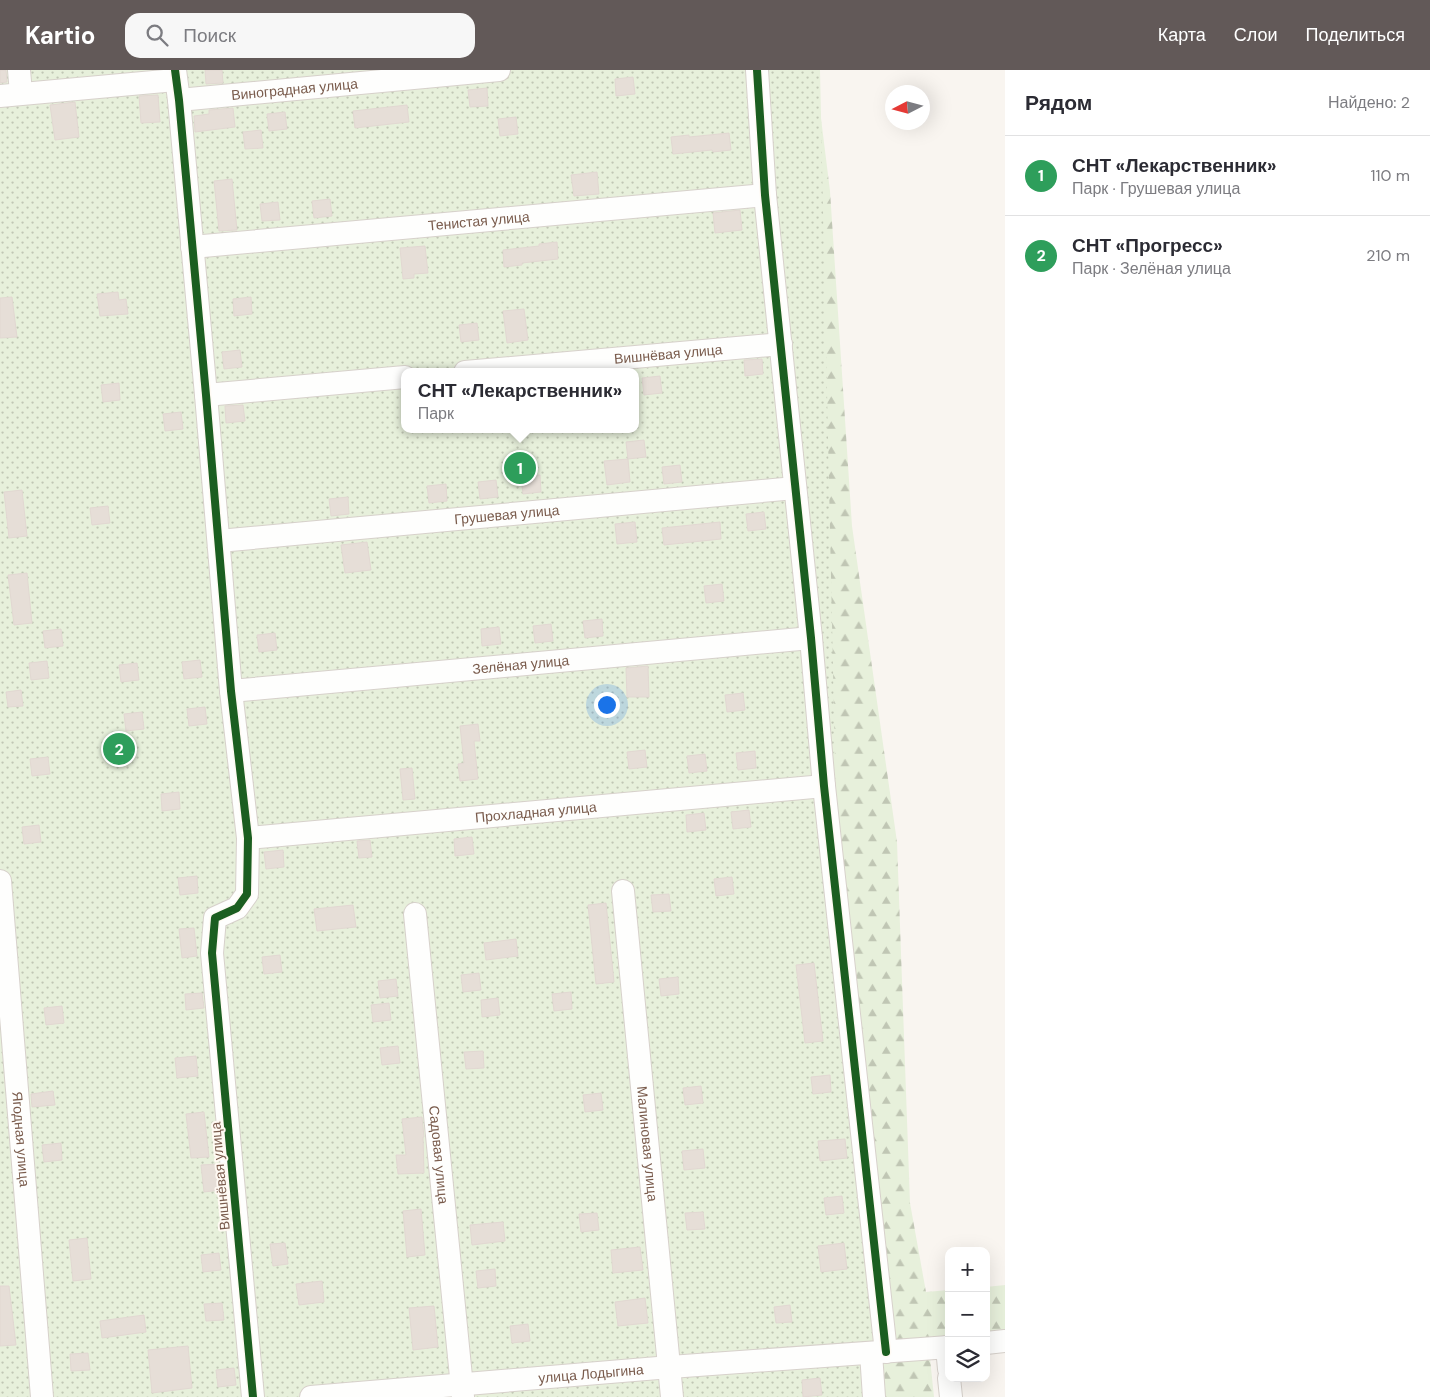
<!DOCTYPE html>
<html lang="ru">
<head>
<meta charset="utf-8">
<style>
	body { margin:0; font-family:"DM Sans",sans-serif; background:#f7f7f7; color:#2b2b33 }
	.controls { position:absolute; right:15px; bottom:15px; display:grid; overflow:hidden; border-radius:10px; box-shadow:0 5px 20px #0002 }
	.controls button { width:45px; height:45px; display:grid; place-items:center; padding:0; border:0; border-bottom:1px solid #e1e1e2; background:#fff; color:#2b2b33; font:25px sans-serif }
	.compass { position:absolute; left:885px; top:15px; width:45px; height:45px; border-radius:50%; background:#fff; box-shadow:0 5px 20px #0002; rotate:264deg }
	.you { position:absolute; left:606px; top:634px; width:18px; height:18px; margin:-12px; border:4px solid #fff; border-radius:50%; background:#1a73e8; box-shadow:0 0 0 8px #1a73e833 }
	.badge { display:grid; place-items:center; width:32px; height:32px; border-radius:50%; background:#625958; color:#fff; font-size:16px; font-weight:700 }
	.pin { position:absolute; translate:-50% -50%; border:2px solid #fff; box-shadow:0 1px 5px #0006 }
	.popup { position:absolute; left:401px; top:298px; width:238px; height:65px; box-sizing:border-box; display:grid; place-content:center; border-radius:10px; background:#fff; filter:drop-shadow(0 1px 4px #0005); font-size:16px; white-space:nowrap; color:#7c7c81 }
	.popup b { font-size:19px; color:#2b2b33 }
	.popup::after { content:''; position:absolute; left:50%; top:100%; margin-left:-10px; border:10px solid transparent; border-top-color:#fff }
	.list { margin:0; padding:0; list-style:none }
	h2 { display:flex; justify-content:space-between; align-items:center; height:65px; margin:0; padding:0 20px; font-size:21px }
	h2 small { font-size:16px; font-weight:400; color:#7c7c81 }
	.list li { display:grid; grid-template-columns:32px 1fr auto; gap:15px; align-items:center; box-sizing:border-box; height:80px; padding:0 20px; border-top:1px solid #e1e1e2 }
	.list b { display:block; font-size:19px; white-space:nowrap }
	.list p { margin:0; font-size:16px; white-space:nowrap; color:#7c7c81 }
	.list em { font-size:16px; font-style:normal; color:#7c7c81 }
	.icon { flex:none; width:28px; height:28px; fill:none; stroke:currentColor; stroke-width:2; stroke-linecap:round; stroke-linejoin:round }
	.map { position:relative; flex:none; width:1005px; height:1327px; overflow:hidden }
	header { display:flex; align-items:center; gap:30px; box-sizing:border-box; height:70px; padding:0 25px; background:#625958; color:#fff }
	header strong { font-size:24px }
	nav { display:flex; gap:28px; margin-inline-start:auto; font-size:18px }
	.search { width:350px; height:45px; background:#f7f7f7; display:flex; align-items:center; gap:12px; box-sizing:border-box; padding:0 18px; border-radius:15px; color:#7c7c81; font-size:19px }
	main { display:flex }
	aside { flex:1; background:#fff }
	.map>svg:first-child { display:block }
</style>
</head>
<body>
<header>
<strong>Kartio</strong>
<div class="search"><svg class="icon" aria-label="search" viewBox="0 0 24 24"><circle cx="10" cy="10" r="6"/><path d="M15 15l6 6"/></svg>Поиск</div>
<nav><a>Карта</a><a>Слои</a><a>Поделиться</a></nav>
</header>
<main>
<div class="map">
<svg width="1005" height="1327" viewBox="0 0 1005 1327">
	<defs>
		<pattern id="forest-firs" width="22" height="20" patternUnits="userSpaceOnUse" patternTransform="scale(1.25)"><rect width="22" height="20" fill="#e7f0db"/><path d="M5 1l3.5 6h-7zM16 11l3.5 6h-7z" fill="#c0c6b4"/></pattern>
		<pattern id="garden-dots" width="8" height="8" patternUnits="userSpaceOnUse" patternTransform="scale(1.25)"><rect width="8" height="8" fill="#e7f0db"/><path d="M2 2h.1M6 6h.1" fill="none" stroke="#c0c6b4" stroke-width="1.8" stroke-linecap="round"/></pattern>
	</defs>
	<rect width="100%" height="100%" fill="#f9f5f0"/>
	<!-- forest -->
	<g fill="url(#forest-firs)">
		<polygon points="815,0 830,121 852,456 897,772 910,1133 926,1222 949,1220 949,1267 928,1269 934,1327 877,1327 812,793"/>
		<polygon points="1005,1215 1005,1262 986,1263 986,1217"/>
	</g>
	<!-- garden -->
	<path fill="url(#garden-dots)" fill-rule="evenodd" d="M0 0H820L836 736 886 1327H0ZM405 302H635V359H405Z"/>
	<!-- building -->
	<g fill="#e6ded7" stroke="#e2d8d2">
		<polygon points="0,0 6,0 7,12 0,13"/>
		<polygon points="205,0 222,0 223,13 206,14"/>
		<polygon points="633,7 635,24 616,26 615,9"/>
		<polygon points="487,18 488,36 470,37 468,20"/>
		<polygon points="158,25 160,52 141,53 139,26"/>
		<polygon points="75,32 79,67 55,70 50,35"/>
		<polygon points="407,35 409,52 355,58 353,41"/>
		<polygon points="233,38 235,57 195,62 194,46 209,44 209,40"/>
		<polygon points="285,42 287,59 269,61 267,44"/>
		<polygon points="516,47 518,64 500,66 498,49"/>
		<polygon points="261,60 263,78 245,79 243,62"/>
		<polygon points="729,63 731,80 713,82 712,80 673,84 671,67 689,65 689,67"/>
		<polygon points="597,102 599,124 574,126 571,105"/>
		<polygon points="232,109 237,160 219,161 214,111"/>
		<polygon points="330,129 332,146 314,148 312,131"/>
		<polygon points="278,132 280,150 262,151 260,134"/>
		<polygon points="740,140 742,160 715,163 713,143"/>
		<polygon points="557,172 558,189 522,193 522,195 504,197 503,180 539,176 539,174"/>
		<polygon points="425,176 428,203 414,204 414,208 403,209 400,178"/>
		<polygon points="118,222 119,230 126,229 128,244 100,246 97,224"/>
		<polygon points="12,227 17,267 0,268 0,228"/>
		<polygon points="251,227 252,244 234,246 233,229"/>
		<polygon points="524,239 528,270 507,273 503,241"/>
		<polygon points="477,253 479,270 461,272 459,255"/>
		<polygon points="240,280 242,297 224,299 222,282"/>
		<polygon points="762,289 763,304 745,306 744,290"/>
		<polygon points="660,306 662,323 644,325 642,308"/>
		<polygon points="119,313 120,330 103,332 101,315"/>
		<polygon points="243,335 245,351 226,353 225,336"/>
		<polygon points="181,342 183,359 165,361 163,344"/>
		<polygon points="644,370 646,387 628,389 626,372"/>
		<polygon points="628,389 630,412 607,415 604,391"/>
		<polygon points="680,395 682,412 664,414 662,397"/>
		<polygon points="540,405 541,422 523,424 521,407"/>
		<polygon points="496,410 498,427 480,429 478,412"/>
		<polygon points="446,414 447,431 429,433 427,416"/>
		<polygon points="22,420 27,466 9,468 4,422"/>
		<polygon points="348,427 349,444 331,446 329,429"/>
		<polygon points="108,436 110,453 92,455 90,438"/>
		<polygon points="764,442 766,459 748,461 746,444"/>
		<polygon points="635,452 637,472 617,474 615,454"/>
		<polygon points="720,452 721,469 664,475 662,458"/>
		<polygon points="367,472 371,500 345,503 341,475"/>
		<polygon points="27,503 32,553 14,555 8,505"/>
		<polygon points="722,514 724,531 706,533 704,516"/>
		<polygon points="602,549 603,566 585,568 583,551"/>
		<polygon points="551,554 553,571 535,573 533,556"/>
		<polygon points="499,557 501,574 482,576 481,559"/>
		<polygon points="61,559 63,576 45,578 43,561"/>
		<polygon points="275,563 277,580 259,582 257,565"/>
		<polygon points="200,590 202,607 184,609 182,592"/>
		<polygon points="47,591 49,608 31,610 29,593"/>
		<polygon points="137,593 139,610 121,612 119,595"/>
		<polygon points="648,596 649,627 627,627 626,598"/>
		<polygon points="21,620 23,636 8,637 6,622"/>
		<polygon points="743,623 745,640 727,642 725,625"/>
		<polygon points="205,637 207,654 189,656 187,639"/>
		<polygon points="142,642 144,659 126,661 124,644"/>
		<polygon points="478,654 480,671 474,671 478,709 460,711 458,694 464,693 460,656"/>
		<polygon points="645,680 647,697 629,699 627,682"/>
		<polygon points="755,681 756,698 738,700 736,683"/>
		<polygon points="705,684 707,701 689,703 687,686"/>
		<polygon points="48,687 50,704 32,706 30,689"/>
		<polygon points="412,698 415,729 403,730 400,699"/>
		<polygon points="179,722 180,739 162,741 161,724"/>
		<polygon points="749,740 751,757 733,759 731,742"/>
		<polygon points="704,743 706,760 687,762 686,745"/>
		<polygon points="39,755 41,772 24,774 22,757"/>
		<polygon points="472,767 474,784 455,786 454,769"/>
		<polygon points="370,770 372,787 359,788 357,771"/>
		<polygon points="283,780 284,797 266,799 264,782"/>
		<polygon points="197,806 198,823 180,825 178,808"/>
		<polygon points="732,807 734,824 716,826 714,809"/>
		<polygon points="669,824 671,841 653,842 651,825"/>
		<polygon points="606,833 614,912 596,914 588,835"/>
		<polygon points="353,835 356,857 317,861 314,839"/>
		<polygon points="194,858 197,886 182,888 179,859"/>
		<polygon points="516,869 518,886 486,890 484,873"/>
		<polygon points="280,885 282,902 264,904 262,887"/>
		<polygon points="814,893 823,971 805,973 796,895"/>
		<polygon points="479,903 481,920 463,922 461,905"/>
		<polygon points="678,907 679,924 661,926 659,909"/>
		<polygon points="396,909 398,926 380,928 378,911"/>
		<polygon points="571,922 572,939 554,941 552,924"/>
		<polygon points="202,923 204,938 186,940 185,924"/>
		<polygon points="498,928 500,945 482,947 481,930"/>
		<polygon points="389,933 391,950 373,952 371,935"/>
		<polygon points="62,936 64,953 46,955 44,938"/>
		<polygon points="398,976 400,993 382,995 380,978"/>
		<polygon points="483,981 484,998 466,999 464,982"/>
		<polygon points="196,986 198,1006 177,1008 175,988"/>
		<polygon points="830,1005 831,1022 813,1024 811,1007"/>
		<polygon points="701,1016 703,1033 685,1035 683,1018"/>
		<polygon points="53,1021 55,1035 32,1037 31,1024"/>
		<polygon points="601,1023 603,1040 585,1042 583,1025"/>
		<polygon points="204,1042 209,1087 191,1088 186,1044"/>
		<polygon points="422,1047 424,1067 423,1067 424,1103 398,1104 396,1085 406,1085 402,1049"/>
		<polygon points="845,1069 847,1088 820,1091 818,1071"/>
		<polygon points="61,1073 62,1090 44,1092 42,1075"/>
		<polygon points="703,1079 705,1098 684,1100 682,1081"/>
		<polygon points="218,1094 221,1120 204,1122 201,1095"/>
		<polygon points="842,1126 844,1143 826,1145 824,1128"/>
		<polygon points="421,1139 425,1185 407,1187 403,1141"/>
		<polygon points="703,1142 705,1159 687,1160 685,1143"/>
		<polygon points="597,1143 599,1160 581,1162 579,1144"/>
		<polygon points="503,1152 505,1171 472,1175 470,1155"/>
		<polygon points="87,1168 91,1209 73,1211 69,1170"/>
		<polygon points="285,1173 288,1194 273,1196 270,1174"/>
		<polygon points="844,1173 847,1199 821,1202 818,1176"/>
		<polygon points="640,1177 643,1200 613,1203 611,1180"/>
		<polygon points="219,1183 221,1200 203,1202 201,1185"/>
		<polygon points="495,1199 496,1216 478,1218 476,1201"/>
		<polygon points="322,1211 324,1232 299,1235 296,1214"/>
		<polygon points="0,1216 9,1216 16,1275 0,1276"/>
		<polygon points="645,1228 648,1253 618,1256 615,1232"/>
		<polygon points="222,1233 224,1250 206,1251 204,1234"/>
		<polygon points="790,1235 792,1252 776,1253 774,1237"/>
		<polygon points="434,1236 438,1277 413,1280 409,1238"/>
		<polygon points="144,1245 146,1262 102,1268 100,1251"/>
		<polygon points="528,1254 530,1271 512,1273 510,1256"/>
		<polygon points="188,1276 192,1318 152,1323 148,1280"/>
		<polygon points="88,1283 90,1300 71,1301 70,1284"/>
		<polygon points="234,1298 236,1315 218,1317 216,1300"/>
		<polygon points="820,1308 822,1325 803,1327 802,1310"/>
	</g>
	<g fill="none" stroke-linecap="round" stroke-linejoin="round">
		<defs>
			<g id="minor">
				<polyline points="19,0 21,23"/>
				<polyline points="175,0 179,30 206,325 231,621 248,768 247,824 237,838 215,848 212,883 253,1327"/>
				<polyline points="757,0 765,125 811,568 824,716 886,1282"/>
				<polyline points="0,26 175,10"/>
				<path id="s1" d="M179 30 499 0"/>
				<path id="s2" d="M192 177 765 125"/>
				<path id="s3" d="M465 302 781 274"/>
				<polyline points="206,325 405,307"/>
				<path id="s4" d="M219 471 795 418"/>
				<path id="s5" d="M231 621 811 568"/>
				<path id="s6" d="M248 768 824 716"/>
				<path id="s7" d="M0 811 42 1327"/>
				<path id="s8" d="M623 821 672 1327"/>
				<path id="s9" d="M415 844 463 1327"/>
				<polyline points="986,1273 1005,1271"/>
				<polyline points="947,1277 949,1299"/>
				<polyline points="871,1283 874,1327"/>
				<polyline points="949,1308 951,1327"/>
				<path id="s10" d="M311 1327 670 1297 949 1277"/>
			</g>
		</defs>
		<!-- minor casing -->
		<use href="#minor" stroke="#d7d1cb" stroke-width="24"/>
		<!-- minor -->
		<use href="#minor" stroke="#fefefd" stroke-width="22"/>
		<defs>
			<g id="cycleway">
				<polyline points="175,0 179,30 206,325 231,621 248,768 247,824 237,838 215,848 212,883 253,1327"/>
				<polyline points="757,0 765,125 811,568 824,716 886,1282"/>
			</g>
		</defs>
		<!-- cycleway casing -->
		<use href="#cycleway" stroke="#fffaf3" stroke-width="11"/>
		<!-- cycleway -->
		<use href="#cycleway" stroke="#1b5e20" stroke-width="8"/>
	</g>
	<g text-anchor="middle" stroke-width="4" stroke-linejoin="round" paint-order="stroke">
		<!-- street labels -->
		<g font-size="14" fill="#7a5c4d" stroke="#fffaf3">
			<text dy="5" stroke="none"><textPath href="#s1" startOffset="116">Виноградная улица</textPath></text>
			<text dy="5" stroke="none"><textPath href="#s2" startOffset="288">Тенистая улица</textPath></text>
			<text dy="5" stroke="none"><textPath href="#s3" startOffset="204">Вишнёвая улица</textPath></text>
			<text dy="5" stroke="none"><textPath href="#s4" startOffset="289">Грушевая улица</textPath></text>
			<text dy="5" stroke="none"><textPath href="#s5" startOffset="291">Зелёная улица</textPath></text>
			<text dy="5" stroke="none"><textPath href="#s6" startOffset="289">Прохладная улица</textPath></text>
			<text dy="5" stroke="none"><textPath href="#s7" startOffset="259">Ягодная улица</textPath></text>
			<text dy="5" stroke="none"><textPath href="#s8" startOffset="254">Малиновая улица</textPath></text>
			<text dy="5" stroke="none"><textPath href="#s9" startOffset="242">Садовая улица</textPath></text>
			<text transform="translate(220 1106) rotate(-95)" y="5">Вишнёвая улица</text>
			<text dy="5" stroke="none"><textPath href="#s10" startOffset="281">улица Лодыгина</textPath></text>
		</g>
	</g>
</svg>
<div class="controls">
<button>+</button>
<button>−</button>
<button><svg class="icon" aria-label="layers" viewBox="0 0 24 24"><path d="M12 4l9 5-9 5-9-5zM3 14l9 5 9-5"/></svg></button>
</div>
<svg class="compass" viewBox="-18 -18 36 36"><path d="M0-13l5 13h-10z" fill="#e53935"/><path d="M0 13l5-13h-10z" fill="#7c7c81"/></svg>
<div class="you"></div>
<div class="pin badge" style="left:520px;top:398px;background:#2e9e5b">1</div>
<div class="popup"><b>СНТ «Лекарственник»</b>Парк</div>
<div class="pin badge" style="left:119px;top:679px;background:#2e9e5b">2</div>
</div>
<aside>
<h2>Рядом<small>Найдено: 2</small></h2>
<ul class="list">
<li><span class="badge" style="background:#2e9e5b">1</span><div><b>СНТ «Лекарственник»</b><p>Парк · Грушевая улица</p></div><em>110 m</em></li>
<li><span class="badge" style="background:#2e9e5b">2</span><div><b>СНТ «Прогресс»</b><p>Парк · Зелёная улица</p></div><em>210 m</em></li>
</ul>
</aside>
</main>
</body>
</html>
